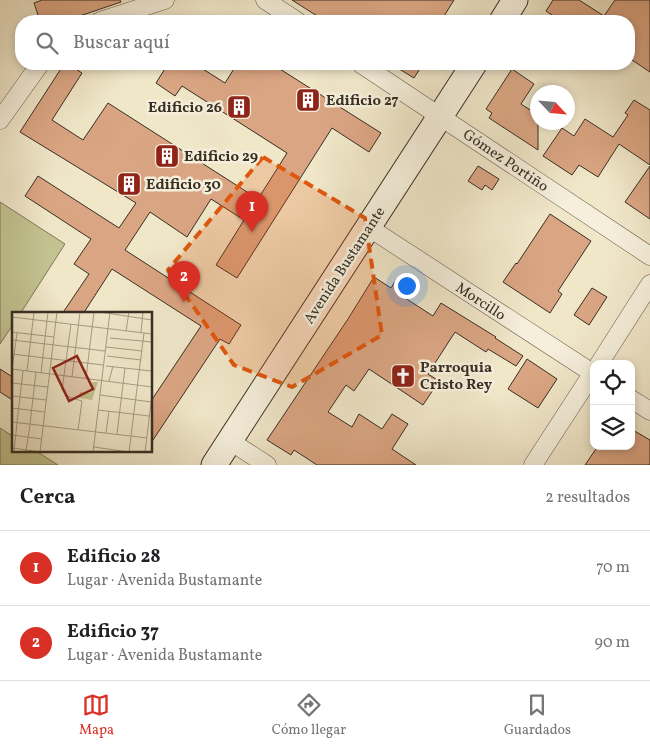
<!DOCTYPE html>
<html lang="es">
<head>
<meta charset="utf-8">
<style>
	body { margin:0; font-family:Vollkorn,serif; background:#f2f2f2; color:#202124 }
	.controls { position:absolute; right:15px; bottom:15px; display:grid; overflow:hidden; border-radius:10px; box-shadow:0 2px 8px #0003 }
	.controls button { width:45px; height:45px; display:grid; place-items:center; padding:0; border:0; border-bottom:1px solid #e0e0e0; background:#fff; color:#202124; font:25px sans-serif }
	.compass { position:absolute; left:530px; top:85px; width:45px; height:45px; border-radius:50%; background:#fff; box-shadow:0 2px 8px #0003; rotate:116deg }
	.you { position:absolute; left:406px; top:285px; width:18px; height:18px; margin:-12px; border:4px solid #fff; border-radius:50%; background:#1a73e8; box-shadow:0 0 0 8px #1a73e833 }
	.badge { display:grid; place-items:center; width:32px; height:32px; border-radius:50%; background:#d93025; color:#fff; font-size:16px; font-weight:700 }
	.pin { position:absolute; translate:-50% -41px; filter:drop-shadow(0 1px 2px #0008) }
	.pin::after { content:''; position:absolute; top:26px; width:18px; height:15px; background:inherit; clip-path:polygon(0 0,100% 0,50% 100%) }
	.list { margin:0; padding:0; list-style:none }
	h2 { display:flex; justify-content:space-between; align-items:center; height:65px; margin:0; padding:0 20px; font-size:21px }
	h2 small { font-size:16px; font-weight:400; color:#757577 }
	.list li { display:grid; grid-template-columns:32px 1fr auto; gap:15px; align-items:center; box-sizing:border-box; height:75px; padding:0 20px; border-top:1px solid #e0e0e0 }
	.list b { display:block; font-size:19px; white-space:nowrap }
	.list p { margin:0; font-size:16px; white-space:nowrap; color:#757577 }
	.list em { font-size:16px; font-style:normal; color:#757577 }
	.icon { flex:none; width:28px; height:28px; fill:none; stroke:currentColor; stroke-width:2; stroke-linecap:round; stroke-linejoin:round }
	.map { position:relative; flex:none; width:650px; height:465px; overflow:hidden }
	.search { position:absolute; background:#fff; box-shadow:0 2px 8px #0003; left:15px; right:15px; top:15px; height:55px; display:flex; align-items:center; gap:12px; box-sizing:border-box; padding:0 18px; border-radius:20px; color:#757577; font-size:19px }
	.sheet { height:215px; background:#fff }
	nav { display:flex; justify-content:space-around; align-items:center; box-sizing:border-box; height:70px; border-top:1px solid #e0e0e0; background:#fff; font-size:14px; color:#757577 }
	nav a { display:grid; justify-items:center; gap:2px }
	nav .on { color:#d93025 }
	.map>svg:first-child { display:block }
</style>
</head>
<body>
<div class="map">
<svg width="650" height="465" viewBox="0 0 650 465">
	<rect width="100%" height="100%" fill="#f0e7c9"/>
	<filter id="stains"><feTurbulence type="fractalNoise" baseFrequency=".004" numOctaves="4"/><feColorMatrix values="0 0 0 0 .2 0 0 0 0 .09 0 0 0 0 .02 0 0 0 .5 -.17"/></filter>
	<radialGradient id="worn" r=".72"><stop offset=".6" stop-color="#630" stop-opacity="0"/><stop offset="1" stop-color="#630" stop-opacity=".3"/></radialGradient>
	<!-- green -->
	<g fill="#c2c391" stroke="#7d785a">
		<polygon points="0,202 65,244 20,314 14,314 14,323 0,344"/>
		<polygon points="0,428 14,437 14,451 36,451 58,465 0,465"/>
	</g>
	<!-- building -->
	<g fill="#daa583" stroke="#382e24">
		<polygon points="42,0 120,0 121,2 65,21 40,21 34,3"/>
		<polygon points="292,0 454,0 441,21 325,21"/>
		<polygon points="553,0 579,0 604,16 615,0 650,0 650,72 629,58 629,21 561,21 546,11"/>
		<polygon points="64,64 68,64 82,73 52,120 83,140 108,103 258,199 287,153 182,86 175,96 156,83 168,64 195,64 225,83 237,64 272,64 381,133 369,152 332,128 237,278 216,265 244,220 211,199 187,237 150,212 125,250 241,325 229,344 220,339 151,443 151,401 201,326 112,269 83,314 62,314 89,274 74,264 91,239 25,196 38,176 119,228 136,203 20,132"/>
		<polygon points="391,64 423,64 414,78"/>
		<polygon points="512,69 534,84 521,104 538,115 538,150 489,118 492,113 486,109"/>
		<polygon points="634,100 650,110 650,165 619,144 598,177 579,165 572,175 543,156 562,128 574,136 585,119 613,137 628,115 625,113"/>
		<polygon points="478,166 499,179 492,190 485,185 482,190 468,181"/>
		<polygon points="650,166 650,219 625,202"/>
		<polygon points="550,214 591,241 558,291 562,294 550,313 503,282 516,263 517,264"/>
		<polygon points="374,277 391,288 397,278 408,286 402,296 433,316 441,303 496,337 495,338 523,356 516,366 488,349 486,352 455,332 428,374 439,381 423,405 369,369 354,391 346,385 328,412 352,427 359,414 382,429 392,414 408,424 392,449 416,465 317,465 294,450 291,455 267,440 348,319"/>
		<polygon points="592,288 607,297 589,325 574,315"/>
		<polygon points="527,359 557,379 538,408 508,389"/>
		<polygon points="0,369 14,378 14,401 0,392"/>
		<polygon points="631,429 650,440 650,465 585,465 598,446 631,446"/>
	</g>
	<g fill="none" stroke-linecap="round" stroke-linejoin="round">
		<defs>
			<g id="street">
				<polyline points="265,0 297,21"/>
				<polyline points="100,21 165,0"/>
				<polyline points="361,64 650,256"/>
				<polyline points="0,120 40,64"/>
				<polyline points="368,227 594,374"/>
				<polyline points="599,364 650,284"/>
				<polyline points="631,399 650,411"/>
				<polyline points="230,441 267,465"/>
				<polyline points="533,465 594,371"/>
			</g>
			<g id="secondary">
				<polyline points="502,21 515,0"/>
				<polyline points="214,465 474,64"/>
			</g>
		</defs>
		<!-- street casing -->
		<use href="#street" stroke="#665c4d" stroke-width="19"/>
		<!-- secondary casing -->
		<use href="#secondary" stroke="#382e24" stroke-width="27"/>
		<!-- street -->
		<use href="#street" stroke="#f5efdc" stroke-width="18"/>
		<!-- secondary -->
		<use href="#secondary" stroke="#f5efdc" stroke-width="25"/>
	</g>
	<!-- marked area -->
	<path fill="#df570d" fill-opacity="0.2" stroke="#df570d" stroke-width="4" stroke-dasharray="10 6" stroke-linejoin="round" d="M263 157 365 218 382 335 292 387 234 365 168 270Z"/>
	<!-- icons -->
	<defs>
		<symbol id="building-square" viewBox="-11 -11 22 22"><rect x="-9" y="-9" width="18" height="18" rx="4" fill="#8f2418" stroke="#f5efdc"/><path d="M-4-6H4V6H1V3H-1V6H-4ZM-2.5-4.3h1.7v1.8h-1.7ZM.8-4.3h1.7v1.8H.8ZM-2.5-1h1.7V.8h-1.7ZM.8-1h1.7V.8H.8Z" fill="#fff"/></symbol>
		<symbol id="church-square" viewBox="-11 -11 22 22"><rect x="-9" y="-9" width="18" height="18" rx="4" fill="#8f2418" stroke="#f5efdc"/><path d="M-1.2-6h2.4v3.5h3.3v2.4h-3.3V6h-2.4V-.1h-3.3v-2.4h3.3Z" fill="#fff"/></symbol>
	</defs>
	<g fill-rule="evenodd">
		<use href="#building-square" x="294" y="86" width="28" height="28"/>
		<use href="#building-square" x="225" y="93" width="28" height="28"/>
		<use href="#building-square" x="153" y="142" width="28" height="28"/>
		<use href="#building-square" x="115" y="170" width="28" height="28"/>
		<use href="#church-square" x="389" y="362" width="28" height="28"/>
	</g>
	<g text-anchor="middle" stroke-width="5" stroke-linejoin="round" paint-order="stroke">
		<!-- poi labels -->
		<g font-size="15" font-weight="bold" fill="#382e24" stroke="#f5efdc" text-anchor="start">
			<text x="326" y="105">Edificio 27</text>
			<text x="222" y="112" text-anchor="end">Edificio 26</text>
			<text x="184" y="161">Edificio 29</text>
			<text x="146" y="189">Edificio 30</text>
			<text x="420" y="372">Parroquia<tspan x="420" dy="17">Cristo Rey</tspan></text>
		</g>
		<!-- street labels -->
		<g font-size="15" fill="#382e24" stroke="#f5efdc">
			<text transform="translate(506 160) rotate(34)" y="5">Gómez Portiño</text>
			<text transform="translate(344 265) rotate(-57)" y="5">Avenida Bustamante</text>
			<text transform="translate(481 301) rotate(33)" y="5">Morcillo</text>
		</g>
	</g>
	<!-- overview -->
	<g transform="translate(12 312)">
		<rect width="140" height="140" fill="#f0e7c9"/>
		<path d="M80 70H86L80 88 67 86 68 80 78 81Z" fill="#c2c391"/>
		<path fill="none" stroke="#a69d87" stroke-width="1" d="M88 0 140 8M0 5 140 22M59 12 50 78 57 85 70 89 66 118M114 19 117 0M0 20 42 25M129 20 131 0M98 26 140 30M0 28 93 39M94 35 130 39M0 42 91 53M95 44 129 48M94 54 140 59M0 57 5 21M0 57 140 75M15 59 22 0M29 61 36 0M60 65 68 0M74 66 82 0M97 69 101 54M0 71 36 75M88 83 139 90M0 84 34 88M0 96 33 100M86 98 137 104M0 110 135 126M5 110 11 59M18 112 24 60M94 121 97 99M105 122 113 56M0 123 30 127M119 124 132 21M82 135 116 140M1 136 28 140M14 139 18 113M2 140 5 111M28 140 45 0M81 140 98 0M117 140 119 125M133 140 140 83"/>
		<path fill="#8f2418" fill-opacity="0.15" stroke="#8f2418" stroke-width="2.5" d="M65 44 81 77 57 89 41 56Z"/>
		<rect width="140" height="140" fill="none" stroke="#382e24" stroke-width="2.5"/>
	</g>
	<rect width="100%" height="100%" filter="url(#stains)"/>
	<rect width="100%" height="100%" fill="url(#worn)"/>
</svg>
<div class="controls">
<button><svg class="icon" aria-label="locate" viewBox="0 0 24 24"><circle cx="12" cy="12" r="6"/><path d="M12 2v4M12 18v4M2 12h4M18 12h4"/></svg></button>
<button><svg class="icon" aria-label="layers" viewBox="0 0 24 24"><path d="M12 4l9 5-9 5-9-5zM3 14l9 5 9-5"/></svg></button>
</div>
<svg class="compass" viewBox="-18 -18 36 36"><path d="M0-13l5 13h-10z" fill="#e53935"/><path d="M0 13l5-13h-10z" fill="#757577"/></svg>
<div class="you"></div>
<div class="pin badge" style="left:252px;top:232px">1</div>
<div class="pin badge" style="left:184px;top:302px">2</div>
<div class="search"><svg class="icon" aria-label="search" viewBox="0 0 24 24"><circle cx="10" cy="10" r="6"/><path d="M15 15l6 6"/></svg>Buscar aquí</div>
</div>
<section class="sheet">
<h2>Cerca<small>2 resultados</small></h2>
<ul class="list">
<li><span class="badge">1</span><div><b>Edificio 28</b><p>Lugar · Avenida Bustamante</p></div><em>70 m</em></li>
<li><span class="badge">2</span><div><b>Edificio 37</b><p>Lugar · Avenida Bustamante</p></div><em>90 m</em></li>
</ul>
</section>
<nav>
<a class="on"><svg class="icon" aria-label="map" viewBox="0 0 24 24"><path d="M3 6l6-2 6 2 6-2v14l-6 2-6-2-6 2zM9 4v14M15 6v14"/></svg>Mapa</a>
<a><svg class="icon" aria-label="directions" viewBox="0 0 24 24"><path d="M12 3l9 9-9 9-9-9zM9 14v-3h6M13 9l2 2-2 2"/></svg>Cómo llegar</a>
<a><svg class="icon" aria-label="saved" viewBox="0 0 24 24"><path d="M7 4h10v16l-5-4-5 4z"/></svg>Guardados</a>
</nav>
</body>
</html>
